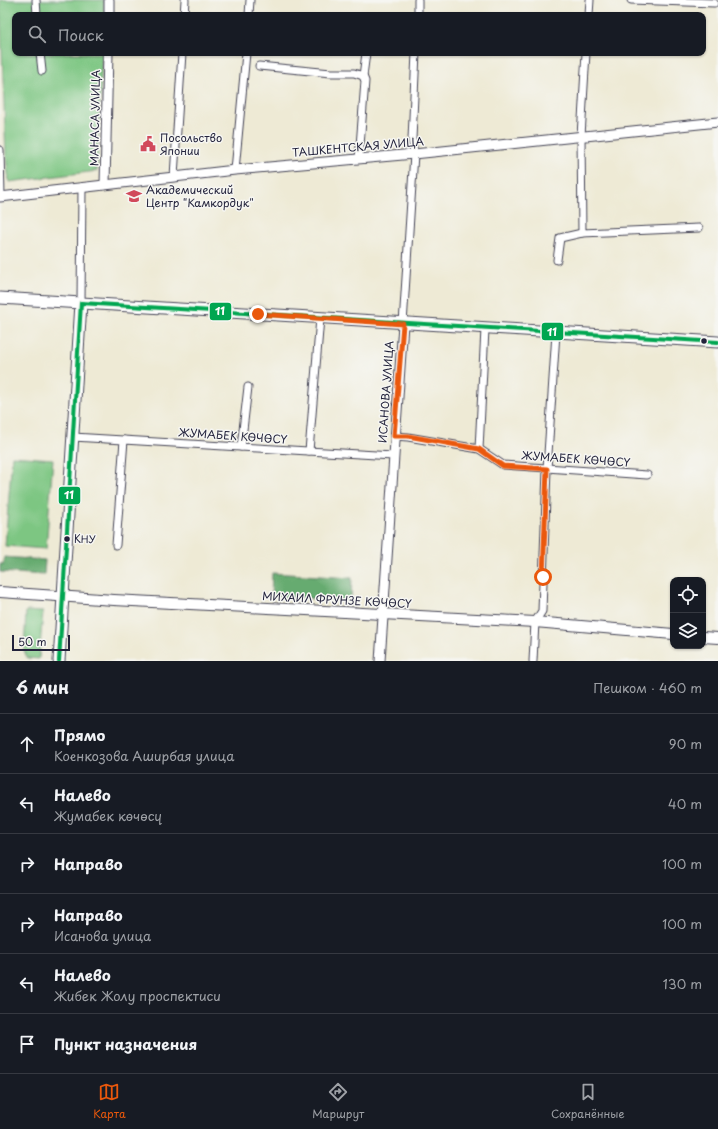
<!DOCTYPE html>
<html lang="ru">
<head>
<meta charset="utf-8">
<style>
	body { margin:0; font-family:"Playpen Sans",sans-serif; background:#20242c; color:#f1f3f6 }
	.controls { position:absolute; right:12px; bottom:12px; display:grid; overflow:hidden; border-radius:8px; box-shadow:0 1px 3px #0004 }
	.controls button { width:36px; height:36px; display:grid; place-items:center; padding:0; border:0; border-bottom:1px solid #363941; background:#171b24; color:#f1f3f6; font:20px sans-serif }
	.scale { position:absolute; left:12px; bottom:10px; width:58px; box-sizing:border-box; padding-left:4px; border:2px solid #22223b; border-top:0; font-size:11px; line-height:14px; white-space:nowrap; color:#22223b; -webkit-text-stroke:3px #f6f6f2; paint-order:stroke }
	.stop { position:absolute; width:12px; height:12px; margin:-9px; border:3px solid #ea580c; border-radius:50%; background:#fff }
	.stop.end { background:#ea580c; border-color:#fff; box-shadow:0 1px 4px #0008 }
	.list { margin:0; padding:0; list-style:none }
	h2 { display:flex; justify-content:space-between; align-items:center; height:52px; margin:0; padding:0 16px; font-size:17px }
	h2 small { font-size:13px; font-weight:400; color:#9ea1a6 }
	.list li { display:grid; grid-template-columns:26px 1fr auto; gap:12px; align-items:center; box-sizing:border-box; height:60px; padding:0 16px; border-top:1px solid #363941 }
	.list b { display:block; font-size:15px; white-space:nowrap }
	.list p { margin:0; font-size:13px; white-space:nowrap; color:#9ea1a6 }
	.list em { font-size:13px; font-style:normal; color:#9ea1a6 }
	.icon { flex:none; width:22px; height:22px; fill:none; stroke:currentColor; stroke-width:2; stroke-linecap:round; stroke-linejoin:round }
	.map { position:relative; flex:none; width:718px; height:661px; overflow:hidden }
	.search { position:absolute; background:#171b24; box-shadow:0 1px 3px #0004; left:12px; right:12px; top:12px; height:44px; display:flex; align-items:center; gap:10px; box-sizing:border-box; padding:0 14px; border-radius:8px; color:#9ea1a6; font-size:15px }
	.sheet { height:412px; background:#171b24 }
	nav { display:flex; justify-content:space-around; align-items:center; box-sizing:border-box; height:56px; border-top:1px solid #363941; background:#171b24; font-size:11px; color:#9ea1a6 }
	nav a { display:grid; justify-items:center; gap:2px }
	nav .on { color:#ea580c }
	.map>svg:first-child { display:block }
</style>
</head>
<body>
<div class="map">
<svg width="718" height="661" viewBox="0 0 718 661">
	<rect width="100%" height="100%" fill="#f6f6f2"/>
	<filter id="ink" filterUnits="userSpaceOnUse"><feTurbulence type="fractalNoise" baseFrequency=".025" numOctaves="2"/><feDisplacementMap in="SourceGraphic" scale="8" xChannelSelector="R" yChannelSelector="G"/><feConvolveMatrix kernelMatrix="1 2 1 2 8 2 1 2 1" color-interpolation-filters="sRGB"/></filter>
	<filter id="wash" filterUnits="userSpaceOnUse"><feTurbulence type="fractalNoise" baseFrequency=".012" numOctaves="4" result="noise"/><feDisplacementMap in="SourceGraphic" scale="16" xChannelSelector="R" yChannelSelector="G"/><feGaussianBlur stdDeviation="0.9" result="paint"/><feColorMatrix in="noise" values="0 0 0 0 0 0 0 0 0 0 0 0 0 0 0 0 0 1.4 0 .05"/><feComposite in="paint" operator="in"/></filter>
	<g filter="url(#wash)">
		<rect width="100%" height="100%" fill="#eeead5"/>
		<!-- green -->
		<g fill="#7dc682" stroke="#50745e">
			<polygon points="0,0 104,0 104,15 15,15 15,53 102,53 97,171 9,182 6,157"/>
			<polygon points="12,456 53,459 46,549 5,546"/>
			<polygon points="26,611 43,612 39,659 27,658 24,650"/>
		</g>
		<!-- forest -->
		<g fill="#66ab70" stroke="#446656">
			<polygon points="4,557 45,560 44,575 0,572 0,564 3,564"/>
			<polygon points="272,573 352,578 351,601 271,596"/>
		</g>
	</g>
	<g filter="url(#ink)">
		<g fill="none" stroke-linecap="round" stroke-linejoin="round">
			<defs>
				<g id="minor">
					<polyline points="36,0 37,15"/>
					<polyline points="631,0 714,3"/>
					<polyline points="184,15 185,0"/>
					<polyline points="249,15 250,0"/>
					<polyline points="418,15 418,0"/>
					<polyline points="589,15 590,0"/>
					<polyline points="40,53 42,71"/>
					<polyline points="586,53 581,136 582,233 699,228"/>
					<polyline points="259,66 331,73 354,73 363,76 365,81 359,159"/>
					<polyline points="363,76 366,53"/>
					<polyline points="0,150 1,197"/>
					<polyline points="235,170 246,53"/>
					<polyline points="174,176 182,53"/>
					<polyline points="557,260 560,238 582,233"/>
					<polyline points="81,303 82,187"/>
					<polyline points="403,324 414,154 412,139 416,53"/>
					<polyline points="394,436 408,437 479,449 503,465 647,475"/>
					<polyline points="73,437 393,456"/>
					<polyline points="241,447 248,387"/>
					<polyline points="479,449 485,329"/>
					<polyline points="309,451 320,318"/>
					<polyline points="116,545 124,440"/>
					<polyline points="533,661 535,622 542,611 547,469 556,333"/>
				</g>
				<g id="tertiary">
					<polyline points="109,15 109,0"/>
					<polyline points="105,184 108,53"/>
					<polyline points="0,197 235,170 414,154 718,122"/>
					<polyline points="380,661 403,324"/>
				</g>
				<g id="secondary">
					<polyline points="0,592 114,600 535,622 673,634"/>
					<polyline points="703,637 718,638"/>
				</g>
				<g id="primary">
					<polyline points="0,298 718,342"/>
					<polyline points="59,661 81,303"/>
				</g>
			</defs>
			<!-- minor casing -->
			<use href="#minor" stroke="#414052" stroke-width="9"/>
			<!-- tertiary casing -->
			<use href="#tertiary" stroke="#414052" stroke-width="11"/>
			<!-- secondary casing -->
			<use href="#secondary" stroke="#414052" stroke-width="12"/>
			<!-- primary casing -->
			<use href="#primary" stroke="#414052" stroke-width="13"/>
			<!-- minor -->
			<use href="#minor" stroke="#fff" stroke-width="7"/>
			<!-- tertiary -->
			<use href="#tertiary" stroke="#fff" stroke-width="9"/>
			<!-- secondary -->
			<use href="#secondary" stroke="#fff" stroke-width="10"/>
			<!-- primary -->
			<use href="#primary" stroke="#fff" stroke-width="11"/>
			<defs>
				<polyline id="bus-1" points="59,661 81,303 718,342"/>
			</defs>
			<!-- bus-1 casing -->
			<use href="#bus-1" stroke="#f6f6f2" stroke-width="7"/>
			<!-- bus-1 -->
			<use href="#bus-1" stroke="#00a651" stroke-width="4"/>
		</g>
	</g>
	<g fill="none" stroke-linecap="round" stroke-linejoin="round" filter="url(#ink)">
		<!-- route -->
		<polyline stroke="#ea580c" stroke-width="5" points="258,314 403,324 394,436 408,436 479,449 503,466 547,469 543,577"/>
	</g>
	<!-- icons -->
	<defs>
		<symbol id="civic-bare" viewBox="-9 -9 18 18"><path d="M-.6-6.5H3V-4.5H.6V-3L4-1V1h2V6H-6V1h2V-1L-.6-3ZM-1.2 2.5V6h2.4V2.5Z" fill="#d1495b" stroke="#f6f6f2" stroke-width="2.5" paint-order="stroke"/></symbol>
		<symbol id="university-bare" viewBox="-9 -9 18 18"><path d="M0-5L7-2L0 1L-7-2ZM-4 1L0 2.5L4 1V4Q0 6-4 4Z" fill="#d1495b" stroke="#f6f6f2" stroke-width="2.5" paint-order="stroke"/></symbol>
	</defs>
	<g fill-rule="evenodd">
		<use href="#civic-bare" x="137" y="133" width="22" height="22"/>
		<use href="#university-bare" x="123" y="185" width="22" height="22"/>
	</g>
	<!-- markers -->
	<g fill="#22223b" stroke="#f6f6f2" stroke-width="1.5">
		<circle cx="704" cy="341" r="3.5"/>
		<circle cx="67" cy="539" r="3.5"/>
	</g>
	<g text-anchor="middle" stroke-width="3" stroke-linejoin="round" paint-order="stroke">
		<!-- bus labels -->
		<g font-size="10" fill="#22223b" stroke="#f6f6f2" text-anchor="start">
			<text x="74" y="543">КНУ</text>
		</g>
		<!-- street labels -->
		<g font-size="11" fill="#22223b" stroke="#f6f6f2">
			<text transform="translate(95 118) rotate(-89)" y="4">МАНАСА УЛИЦА</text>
			<text transform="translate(358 147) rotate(-5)" y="4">ТАШКЕНТСКАЯ УЛИЦА</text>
			<text transform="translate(386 392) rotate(-86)" y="4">ИСАНОВА УЛИЦА</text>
			<text transform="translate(233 436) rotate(4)" y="4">ЖУМАБЕК КӨЧӨСҮ</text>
			<text transform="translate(576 459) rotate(4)" y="4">ЖУМАБЕК КӨЧӨСҮ</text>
			<text transform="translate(337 600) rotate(3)" y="4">МИХАИЛ ФРУНЗЕ КӨЧӨСҮ</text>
		</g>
		<!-- poi labels -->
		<g font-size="11" fill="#22223b" stroke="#f6f6f2" text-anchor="start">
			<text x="160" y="142">Посольство<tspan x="160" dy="13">Японии</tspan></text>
			<text x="146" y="194">Академический<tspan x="146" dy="13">Центр "Камкордук"</tspan></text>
		</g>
	</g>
	<g stroke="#f6f6f2" stroke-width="1.5">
		<rect x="209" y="302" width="23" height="19" rx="4" fill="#00a651"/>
		<rect x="541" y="322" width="23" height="19" rx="4" fill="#00a651"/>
		<rect x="58" y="486" width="23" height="19" rx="4" fill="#00a651"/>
	</g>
	<g font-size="11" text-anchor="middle" font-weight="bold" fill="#fff">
		<text x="220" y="315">11</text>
		<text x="552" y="336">11</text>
		<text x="69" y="499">11</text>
	</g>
</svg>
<div class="controls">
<button><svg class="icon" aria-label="locate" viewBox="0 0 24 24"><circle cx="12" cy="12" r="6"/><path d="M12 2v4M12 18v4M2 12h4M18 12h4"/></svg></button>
<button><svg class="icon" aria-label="layers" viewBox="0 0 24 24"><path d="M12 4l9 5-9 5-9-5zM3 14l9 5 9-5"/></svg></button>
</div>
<div class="scale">50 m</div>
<div class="stop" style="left:543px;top:577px"></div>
<div class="stop end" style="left:258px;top:314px"></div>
<div class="search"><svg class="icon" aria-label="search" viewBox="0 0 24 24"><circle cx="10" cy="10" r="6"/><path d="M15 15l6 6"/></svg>Поиск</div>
</div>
<section class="sheet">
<h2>6 мин<small>Пешком · 460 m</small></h2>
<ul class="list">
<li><svg class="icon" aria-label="ahead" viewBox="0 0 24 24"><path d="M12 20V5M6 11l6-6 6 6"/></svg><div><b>Прямо</b><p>Коенкозова Аширбая улица</p></div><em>90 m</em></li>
<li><svg class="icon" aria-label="left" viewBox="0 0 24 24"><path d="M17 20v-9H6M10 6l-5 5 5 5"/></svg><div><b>Налево</b><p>Жумабек көчөсү</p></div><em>40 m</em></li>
<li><svg class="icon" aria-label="right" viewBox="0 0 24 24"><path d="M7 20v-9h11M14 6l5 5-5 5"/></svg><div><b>Направо</b></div><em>100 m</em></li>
<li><svg class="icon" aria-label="right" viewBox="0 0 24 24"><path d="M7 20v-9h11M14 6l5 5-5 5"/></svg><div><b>Направо</b><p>Исанова улица</p></div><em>100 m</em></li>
<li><svg class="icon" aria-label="left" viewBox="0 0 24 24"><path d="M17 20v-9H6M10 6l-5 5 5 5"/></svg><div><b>Налево</b><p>Жибек Жолу проспектиси</p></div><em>130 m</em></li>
<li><svg class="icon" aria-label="arrive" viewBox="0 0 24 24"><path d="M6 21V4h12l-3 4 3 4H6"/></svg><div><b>Пункт назначения</b></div></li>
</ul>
</section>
<nav>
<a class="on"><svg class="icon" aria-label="map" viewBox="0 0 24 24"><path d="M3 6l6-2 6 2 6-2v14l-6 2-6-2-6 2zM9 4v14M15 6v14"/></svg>Карта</a>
<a><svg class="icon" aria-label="directions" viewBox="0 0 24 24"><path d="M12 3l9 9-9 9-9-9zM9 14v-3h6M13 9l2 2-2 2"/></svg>Маршрут</a>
<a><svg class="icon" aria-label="saved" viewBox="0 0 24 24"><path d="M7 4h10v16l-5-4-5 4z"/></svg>Сохранённые</a>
</nav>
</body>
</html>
